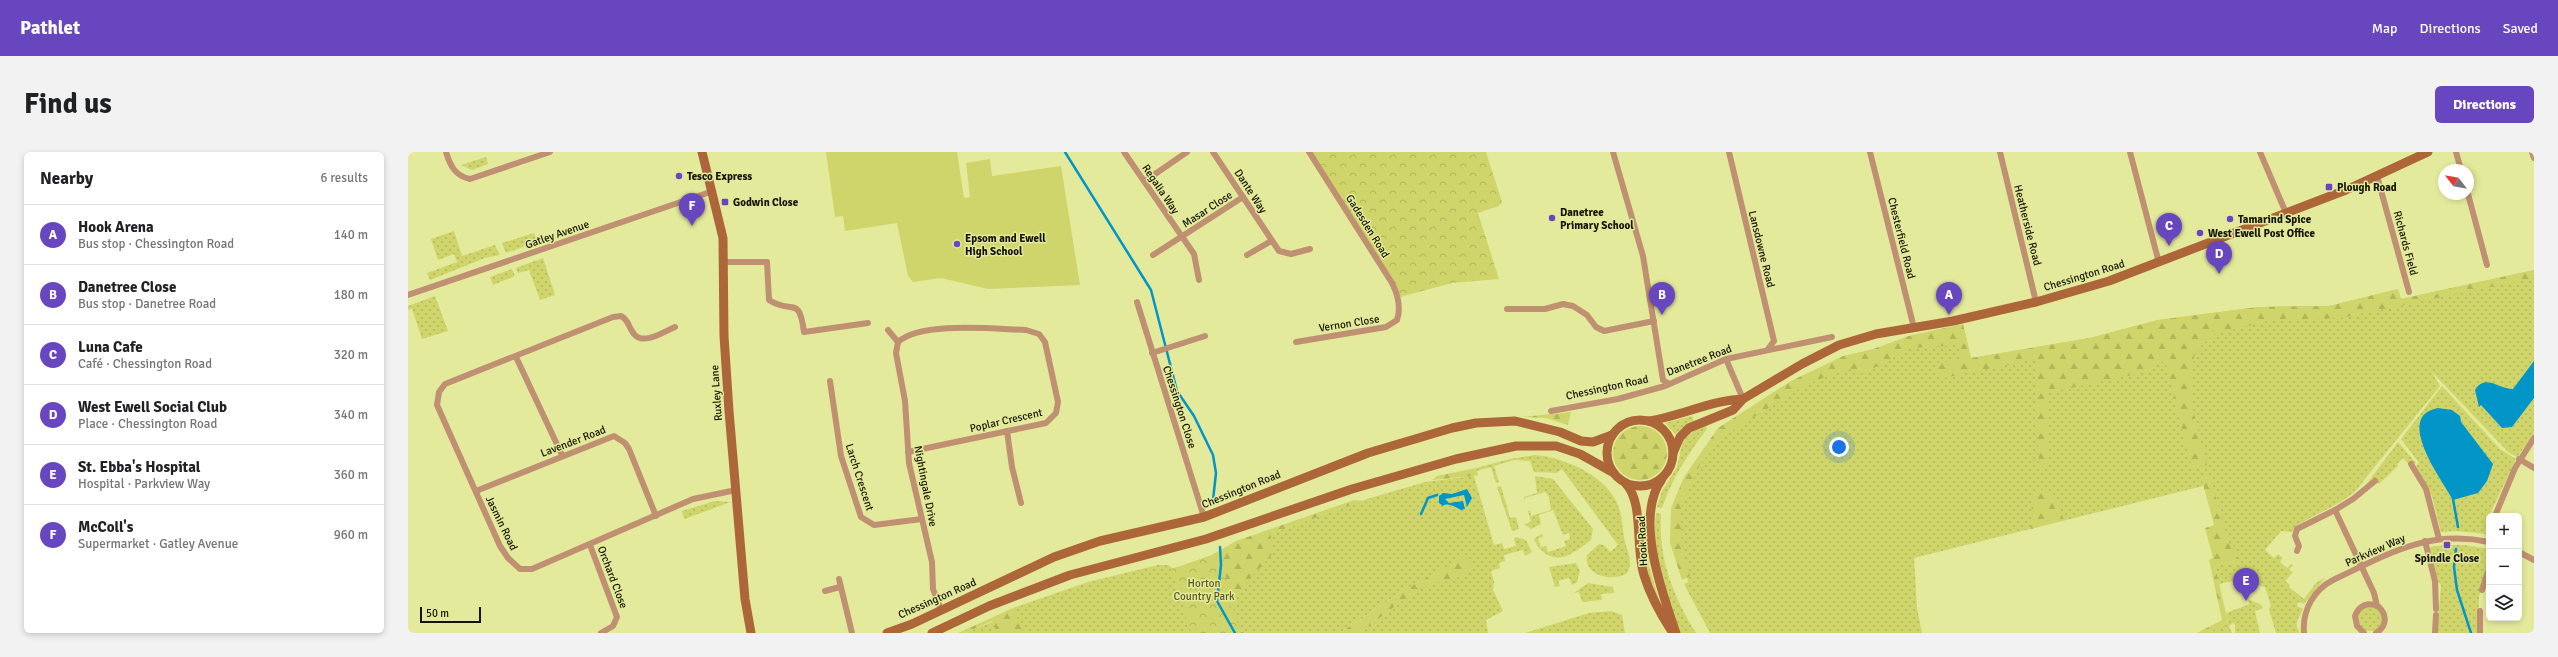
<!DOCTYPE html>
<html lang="en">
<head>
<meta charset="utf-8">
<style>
	body { margin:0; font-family:Signika,sans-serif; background:#f2f2f2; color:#202124 }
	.controls { position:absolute; right:12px; bottom:12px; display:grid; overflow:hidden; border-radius:6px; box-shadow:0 2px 6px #0003 }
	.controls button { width:36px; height:36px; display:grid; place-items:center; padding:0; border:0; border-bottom:1px solid #e0e0e0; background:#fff; color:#202124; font:20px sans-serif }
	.compass { position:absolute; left:2030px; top:12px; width:36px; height:36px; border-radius:50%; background:#fff; box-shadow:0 2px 6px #0003; rotate:301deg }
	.scale { position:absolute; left:12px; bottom:10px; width:61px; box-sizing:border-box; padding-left:4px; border:2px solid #141400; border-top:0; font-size:11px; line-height:14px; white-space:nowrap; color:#141400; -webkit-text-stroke:3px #e4ea9b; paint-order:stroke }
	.you { position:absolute; left:1431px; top:295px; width:14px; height:14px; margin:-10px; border:3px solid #fff; border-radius:50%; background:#1a73e8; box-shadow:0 0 0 6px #1a73e833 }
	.badge { display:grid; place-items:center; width:26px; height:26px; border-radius:50%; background:#6846bf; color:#fff; font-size:13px; font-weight:700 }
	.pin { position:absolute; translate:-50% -33px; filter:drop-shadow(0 1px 2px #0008) }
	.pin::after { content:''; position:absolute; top:21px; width:14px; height:12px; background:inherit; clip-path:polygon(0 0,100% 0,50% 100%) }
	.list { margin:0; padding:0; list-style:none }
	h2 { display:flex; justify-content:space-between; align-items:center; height:52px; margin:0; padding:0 16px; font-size:17px }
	h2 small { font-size:13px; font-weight:400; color:#757577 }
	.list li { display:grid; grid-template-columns:26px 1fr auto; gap:12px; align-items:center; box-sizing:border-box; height:60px; padding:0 16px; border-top:1px solid #e0e0e0 }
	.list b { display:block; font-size:15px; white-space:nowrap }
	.list p { margin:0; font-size:13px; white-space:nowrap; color:#757577 }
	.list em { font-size:13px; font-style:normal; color:#757577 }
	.icon { flex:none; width:22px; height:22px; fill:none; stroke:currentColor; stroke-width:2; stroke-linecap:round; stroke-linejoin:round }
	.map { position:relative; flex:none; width:2126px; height:481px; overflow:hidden; border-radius:6px }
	header { display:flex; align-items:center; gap:24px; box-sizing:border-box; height:56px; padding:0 20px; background:#6846bf; color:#fff }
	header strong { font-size:19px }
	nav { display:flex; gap:22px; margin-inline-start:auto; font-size:14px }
	.intro { display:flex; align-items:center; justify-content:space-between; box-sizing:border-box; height:96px; padding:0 24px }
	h1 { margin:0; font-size:28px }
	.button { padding:10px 18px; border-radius:6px; background:#6846bf; color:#fff; font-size:14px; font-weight:700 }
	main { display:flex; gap:24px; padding:0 24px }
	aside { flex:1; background:#fff; border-radius:6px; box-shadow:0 2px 6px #0003 }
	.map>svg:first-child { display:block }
</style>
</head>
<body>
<header>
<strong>Pathlet</strong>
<nav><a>Map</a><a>Directions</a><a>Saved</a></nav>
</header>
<div class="intro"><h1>Find us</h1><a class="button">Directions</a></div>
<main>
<aside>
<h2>Nearby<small>6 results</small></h2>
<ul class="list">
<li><span class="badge">A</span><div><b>Hook Arena</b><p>Bus stop · Chessington Road</p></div><em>140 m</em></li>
<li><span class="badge">B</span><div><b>Danetree Close</b><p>Bus stop · Danetree Road</p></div><em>180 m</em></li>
<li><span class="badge">C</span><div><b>Luna Cafe</b><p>Café · Chessington Road</p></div><em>320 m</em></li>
<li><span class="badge">D</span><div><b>West Ewell Social Club</b><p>Place · Chessington Road</p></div><em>340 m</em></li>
<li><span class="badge">E</span><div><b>St. Ebba's Hospital</b><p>Hospital · Parkview Way</p></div><em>360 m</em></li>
<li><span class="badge">F</span><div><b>McColl's</b><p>Supermarket · Gatley Avenue</p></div><em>960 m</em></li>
</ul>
</aside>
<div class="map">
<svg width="2126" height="481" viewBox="0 0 2126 481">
	<defs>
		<pattern id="grass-dots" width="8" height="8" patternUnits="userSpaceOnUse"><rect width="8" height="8" fill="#cfd56a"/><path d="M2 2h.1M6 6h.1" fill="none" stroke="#b1b65a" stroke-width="1.8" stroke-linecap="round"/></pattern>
		<pattern id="forest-firs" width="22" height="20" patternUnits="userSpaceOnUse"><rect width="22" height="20" fill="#cfd56a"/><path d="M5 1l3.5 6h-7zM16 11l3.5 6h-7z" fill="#b1b65a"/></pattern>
		<pattern id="park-crowns" width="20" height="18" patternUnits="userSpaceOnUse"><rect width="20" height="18" fill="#cfd56a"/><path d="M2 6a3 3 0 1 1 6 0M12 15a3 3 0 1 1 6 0" fill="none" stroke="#b1b65a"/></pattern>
	</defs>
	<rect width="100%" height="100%" fill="#e4ea9b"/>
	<!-- grass -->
	<g fill="url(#grass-dots)">
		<polygon points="78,5 80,12 64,18 53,13"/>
		<polygon points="46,79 54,104 87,93 92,103 77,106 22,128 19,121 49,110 46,102 30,108 23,87"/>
		<polygon points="126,81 129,90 98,101 94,91"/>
		<polygon points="135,106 147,143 132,148 121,118 110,121 108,116"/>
		<polygon points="104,117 107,124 85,133 82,125"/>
		<path d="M2126 118V282L2109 305 2100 300 2024 220 2032 234 1956 328C1942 354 1889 366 1885 380L1873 379 1857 398 1866 406 1870 402 1875 406 1872 410 1879 416 1883 412 1885 413 1881 418 1885 420 1877 429 1882 433 1881 435 1896 447 1908 431 1918 425 1896 452 1890 450 1889 454 1895 457C1891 467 1885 470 1892 481H1868L1861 457 1863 454 1857 435 1842 431 1834 441 1824 429 1811 432 1807 414 1821 410 1831 411 1824 391 1821 392 1803 332 1506 406 1509 456 1514 481H1302L1276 432 1280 430 1271 391V357L1287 318 1317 282 1358 248 1501 184 1555 172 1563 206 1682 186 1750 168 1850 155 1921 154 1990 137 1993 147Z"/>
		<polygon points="27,144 40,179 14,187 4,157 0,158 0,154"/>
		<polygon points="2034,234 2092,297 2108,307 2081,364 2078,382 2049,379 2033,380 2024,344 2008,314 2011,311 1993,287"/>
		<polygon points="1284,264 1286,269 1267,282 1257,271"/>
		<path d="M1298 274 1299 277C1280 301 1264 327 1254 356L1249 355 1254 339 1269 315 1275 288 1287 278Z"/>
		<polygon points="1990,290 2008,311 2002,313 1995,306 1989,312 1990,314 1971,332 1966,327 1957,334"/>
		<path d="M1127 303C1155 305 1197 323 1209 351 1215 363 1214 378 1217 390 1220 400 1226 414 1218 422 1203 430 1175 423 1179 403L1191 392 1196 393 1202 400 1210 393 1154 317 1149 321 1126 320 1122 309 1106 308 1086 314 1091 330 1088 331 1083 315 1068 319V316L1102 307Z"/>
		<polygon points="1066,324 1086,393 1094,391 1096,397 1108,394 1106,387 1108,385 1118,388 1124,400 1117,404 1115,398 1096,403 1097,409 1091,411 1092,416 1083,419 1086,430 1085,438 1095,459 1078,468 1080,481 952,481 999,445 995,439 932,481 557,481 606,461 605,456 680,430 750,413 760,413 764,416 771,415 959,347 1017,330"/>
		<path d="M1127 324 1145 327 1185 377 1183 388C1162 405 1143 417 1126 388L1128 385 1134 382 1135 385 1130 386 1133 395 1138 394 1140 400 1158 394 1156 389 1162 387 1161 381 1155 383 1145 358 1131 363 1133 372 1123 377 1116 372 1123 370 1120 359 1122 358 1123 364 1143 358 1141 345 1137 340 1117 346V351L1116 345 1129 341Z"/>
		<polygon points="1093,334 1102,366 1108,365 1111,377 1104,379 1089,335"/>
		<polygon points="307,349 323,350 276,367 274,359"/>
		<path d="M1248 361 1253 362C1250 405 1265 445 1288 481H1273C1257 442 1243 403 1248 361Z"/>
		<polygon points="1233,371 1238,372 1241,414 1253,454 1238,416"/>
		<polygon points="2036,393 2056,393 2081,397 2081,412 2071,445 2070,481 2029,481 2033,433 2030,430 2022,395"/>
		<polygon points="1168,411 1172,419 1169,430 1164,433 1161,426 1150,429 1152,434 1147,435 1141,415"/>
		<polygon points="1180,431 1205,435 1206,441 1193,442 1194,448 1174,450 1171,440 1166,441"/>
		<polygon points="1839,447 1852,452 1855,456 1847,459 1852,481 1827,481 1827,473 1825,471 1821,474 1824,481 1800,481 1820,470 1818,461 1842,452"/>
		<circle cx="1962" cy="467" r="12"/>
		<polygon points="1203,459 1214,463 1217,481 1117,481 1181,461"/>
	</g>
	<!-- forest -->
	<g fill="url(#forest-firs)">
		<polygon points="2126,118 2126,126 1932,166 1864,168 1807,182 1795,192 1786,204 1783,237 1784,254 1799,313 1784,317 1757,208 1738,220 1639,241 1641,309 1636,315 1631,313 1627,207 1531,227 1527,211 1553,208 1550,193 1502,196 1455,222 1442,216 1399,232 1330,275 1313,288 1292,312 1272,358 1274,396 1282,424 1274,428 1262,391 1263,356 1276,325 1310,276 1383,229 1435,204 1465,197 1501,184 1555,172 1563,206 1682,186 1750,168 1850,155 1921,154 1990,137 1993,147"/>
		<polygon points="1163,260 1160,273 1138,266 1114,265"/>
		<circle cx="1232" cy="301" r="27"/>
		<polygon points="1068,316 1070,323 1066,324 1024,328 1029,324"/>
		<polygon points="1801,322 1821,391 1825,391 1831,411 1821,410 1807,414 1820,470 1800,481 1789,481 1814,468 1801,408 1805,406 1797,376 1806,373 1793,325"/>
		<polygon points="1630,338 1644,339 1656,368 1623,377 1624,346"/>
		<path d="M946 348 955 349 862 382 866 399C847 428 807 443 836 481H783L764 417 802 404 828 389Z"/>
		<polygon points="1057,404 1065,418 1043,429 1024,431 999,445 952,481 932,481 995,439"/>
		<polygon points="605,456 615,481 589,481 584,469 557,481 550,481"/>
	</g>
	<!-- park -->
	<g fill="url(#park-crowns)">
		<polygon points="903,0 1078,0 1094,50 1091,54 1070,61 1091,127 1044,131 992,145 987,131"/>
		<path d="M814 400C819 428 818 458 836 481H783L764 417Z"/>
	</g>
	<!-- garden -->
	<polygon fill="#cfd56a" points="418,0 549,0 556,46 562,45 558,11 582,7 584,24 653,14 672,133 580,137 533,126 505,130 500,124 489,71 437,79 435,64 427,65"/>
	<!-- water -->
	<g fill="#0195c8">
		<path d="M2126 209V246L2104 275 2094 276 2073 253 2071 255 2067 238C2077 221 2091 237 2105 237Z"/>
		<path d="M2030 256 2044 258 2052 264 2053 270 2085 312 2079 329 2070 341 2045 348C2035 329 1985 264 2030 256Z"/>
		<path d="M1059 337 1064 346 1059 355 1056 343 1037 347 1041 351 1055 349 1057 357 1053 358C1048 355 1039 350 1035 354L1031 351V344L1035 341 1044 342Z"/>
	</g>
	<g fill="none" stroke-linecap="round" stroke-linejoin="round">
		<!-- stream -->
		<g stroke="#0195c8" stroke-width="2.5">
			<polyline points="657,0 743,138 769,239 786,264 805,303 808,321 805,348"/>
			<polyline points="2045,347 2050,375"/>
			<polyline points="1013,362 1020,346 1029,343"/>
			<polyline points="812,395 813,413 809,449 827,481"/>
			<polyline points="2048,397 2046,415 2049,438 2063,481"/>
		</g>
		<!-- minor -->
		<g stroke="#c09073" stroke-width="6">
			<path d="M38 0C42 13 47 24 62 27L142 0"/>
			<polyline points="716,0 786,102 791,128"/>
			<polyline points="805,0 871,99 883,102 902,97"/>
			<polyline points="1205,0 1235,104 1255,228 1261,232"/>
			<polyline points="1321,0 1366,189 1360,197"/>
			<polyline points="1462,0 1506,176"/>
			<polyline points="1592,0 1628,150"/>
			<polyline points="1722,0 1751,111"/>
			<polyline points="1852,0 1878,61"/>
			<polyline points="2048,0 2053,18"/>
			<polyline points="2124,0 2126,6"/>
			<polyline points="1969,24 2001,140"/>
			<polyline points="737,29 779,0"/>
			<polyline points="2060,42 2079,113"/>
			<polyline points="745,103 835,45"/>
			<polyline points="839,103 863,89"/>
			<path d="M315 110H359L361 148C384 163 391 142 396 180L460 171"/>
			<polyline points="0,143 305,39"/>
			<polyline points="729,150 796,365"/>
			<polyline points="1099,157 1137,157 1155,152 1165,154 1179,163 1188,175 1196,179 1246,169"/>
			<path d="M267 175C257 179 235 194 226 182 220 175 221 168 213 164L205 165 37 232 31 240 29 253 92 394 100 406 112 417H124L285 347 328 338"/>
			<polyline points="480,178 490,190"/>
			<path d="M490 190C513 169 586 177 618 178L631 182 637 190 650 250 648 261 638 271 500 300"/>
			<polyline points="490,190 488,201 497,249 501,311 524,410 525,437 533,458"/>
			<path d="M888 190 978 175 989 168C993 156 990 143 984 131L901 0"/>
			<polyline points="744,201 797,184"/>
			<polyline points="108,205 154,303"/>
			<polyline points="1318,207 1335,247"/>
			<polyline points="422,229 433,304 453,365 466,373 514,367"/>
			<polyline points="1143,259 1210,247 1257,234 1318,207 1424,185"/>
			<polyline points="599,279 604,315 613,351"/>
			<polyline points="2111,307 2126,316"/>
			<polyline points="2003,312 2018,337 2031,387"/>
			<polyline points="1967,329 1945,347 1927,358 1966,441 1969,454"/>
			<polyline points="68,339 206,284 217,291 221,297 248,364"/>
			<polyline points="2087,364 2107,316 2126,286"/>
			<polyline points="2017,389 2027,429 2028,457"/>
			<polyline points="182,393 209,465 205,474 193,481"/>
			<polyline points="1889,399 1891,394 1887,384 1889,377 1927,358"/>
			<polyline points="2111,400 2126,408"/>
			<polyline points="431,427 444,481"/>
			<polyline points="2074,438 2081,417"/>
			<polyline points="417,439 432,435"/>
			<path d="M1896 481C1894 458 1906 437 1927 427 1980 402 2021 377 2081 390"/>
			<path d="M1956 481 1949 474 1947 464C1951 453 1961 449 1971 455 1980 464 1978 475 1968 481"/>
			<polyline points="2027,481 2028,463"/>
			<polyline points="2072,481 2072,459"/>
		</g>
		<!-- secondary -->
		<g stroke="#ac6639" stroke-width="9">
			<polyline points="294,0 315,86 316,184 321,259 337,447 343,481"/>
			<circle cx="1232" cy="301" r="33"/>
			<path d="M1241 269C1273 264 1304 248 1335 247"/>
			<polyline points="1265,301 1272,285 1281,276 1325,258 1335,247 1394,212 1431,193 1468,182 1545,169 1628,150 1701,129 1938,38 2020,0"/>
			<path d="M1254 327C1226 365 1254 441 1268 481"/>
			<path d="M1218 332C1236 351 1227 395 1236 423 1242 443 1252 461 1263 478"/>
			<polyline points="479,481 504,472 646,405 692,389 796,365 960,301 1044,276 1068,271 1107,269 1152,280 1173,289 1185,290 1204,283"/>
			<polyline points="524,481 581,454 662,423 798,387 944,337 1048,307 1108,294 1148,294 1172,302 1206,321"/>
		</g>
	</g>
	<!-- markers -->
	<g fill="#6846bf" stroke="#e4ea9b" stroke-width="1.5">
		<circle cx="271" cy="24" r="4"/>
		<rect x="1917" y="31" width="8" height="8" rx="2"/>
		<rect x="313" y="46" width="8" height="8" rx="2"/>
		<circle cx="1144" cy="66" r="4"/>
		<circle cx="1822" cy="67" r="4"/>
		<circle cx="1792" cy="81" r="4"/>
		<circle cx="549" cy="92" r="4"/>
		<rect x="2035" y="389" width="8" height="8" rx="2"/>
	</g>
	<g text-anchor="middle" stroke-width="3" stroke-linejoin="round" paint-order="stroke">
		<!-- poi labels -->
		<g font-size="11" font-weight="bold" fill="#141400" stroke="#e4ea9b" text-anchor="start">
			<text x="279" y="28">Tesco Express</text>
			<text x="1929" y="39">Plough Road</text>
			<text x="325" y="54">Godwin Close</text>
			<text x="1152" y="64">Danetree<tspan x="1152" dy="13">Primary School</tspan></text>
			<text x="1830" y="71">Tamarind Spice</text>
			<text x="1800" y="85">West Ewell Post Office</text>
			<text x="557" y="90">Epsom and Ewell<tspan x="557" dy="13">High School</tspan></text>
			<text x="2039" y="410" text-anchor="middle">Spindle Close</text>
		</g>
		<!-- street labels -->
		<g font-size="11" fill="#141400" stroke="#e4ea9b">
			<text transform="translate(753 37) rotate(56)" y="4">Regalia Way</text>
			<text transform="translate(843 39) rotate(57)" y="4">Dante Way</text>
			<text transform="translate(799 57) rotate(-33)" y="4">Masar Close</text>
			<text transform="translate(1620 73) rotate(76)" y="4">Heatherside Road</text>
			<text transform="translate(960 74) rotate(58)" y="4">Gadesden Road</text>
			<text transform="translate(149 82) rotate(-19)" y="4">Gatley Avenue</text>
			<text transform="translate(1494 86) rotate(76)" y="4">Chesterfield Road</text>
			<text transform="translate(1998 91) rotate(75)" y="4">Richards Field</text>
			<text transform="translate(1354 97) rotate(76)" y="4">Lansdowne Road</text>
			<text transform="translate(1676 123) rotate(-17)" y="4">Chessington Road</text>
			<text transform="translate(941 171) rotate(-9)" y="4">Vernon Close</text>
			<text transform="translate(1291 208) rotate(-21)" y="4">Danetree Road</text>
			<text transform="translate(1199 235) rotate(-12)" y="4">Chessington Road</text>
			<text transform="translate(308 241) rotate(-94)" y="4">Ruxley Lane</text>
			<text transform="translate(772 255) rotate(72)" y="4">Chessington Close</text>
			<text transform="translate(598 268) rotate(-13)" y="4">Poplar Crescent</text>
			<text transform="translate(165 289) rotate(-21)" y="4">Lavender Road</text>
			<text transform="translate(452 325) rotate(72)" y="4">Larch Crescent</text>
			<text transform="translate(518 334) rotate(79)" y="4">Nightingale Drive</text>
			<text transform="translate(833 337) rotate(-22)" y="4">Chessington Road</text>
			<text transform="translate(94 371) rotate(64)" y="4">Jasmin Road</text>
			<text transform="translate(1234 389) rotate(-93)" y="4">Hook Road</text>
			<text transform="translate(1967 398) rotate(-24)" y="4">Parkview Way</text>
			<text transform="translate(205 425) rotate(69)" y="4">Orchard Close</text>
			<text transform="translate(529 446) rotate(-24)" y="4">Chessington Road</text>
		</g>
		<!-- park labels -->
		<g font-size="11" fill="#575923" stroke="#e4ea9b">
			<text x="796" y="435">Horton<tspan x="796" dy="13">Country Park</tspan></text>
		</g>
	</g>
</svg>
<div class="controls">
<button>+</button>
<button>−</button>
<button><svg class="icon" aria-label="layers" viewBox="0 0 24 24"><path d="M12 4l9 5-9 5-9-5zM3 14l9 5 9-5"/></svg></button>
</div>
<svg class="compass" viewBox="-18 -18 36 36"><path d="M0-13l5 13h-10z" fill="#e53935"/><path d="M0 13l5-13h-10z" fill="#757577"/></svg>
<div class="scale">50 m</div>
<div class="you"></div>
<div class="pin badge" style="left:1541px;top:163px">A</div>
<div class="pin badge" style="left:1254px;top:163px">B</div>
<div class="pin badge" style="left:1761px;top:94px">C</div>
<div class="pin badge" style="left:1811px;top:122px">D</div>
<div class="pin badge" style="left:1838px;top:449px">E</div>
<div class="pin badge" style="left:284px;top:74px">F</div>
</div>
</main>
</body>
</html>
